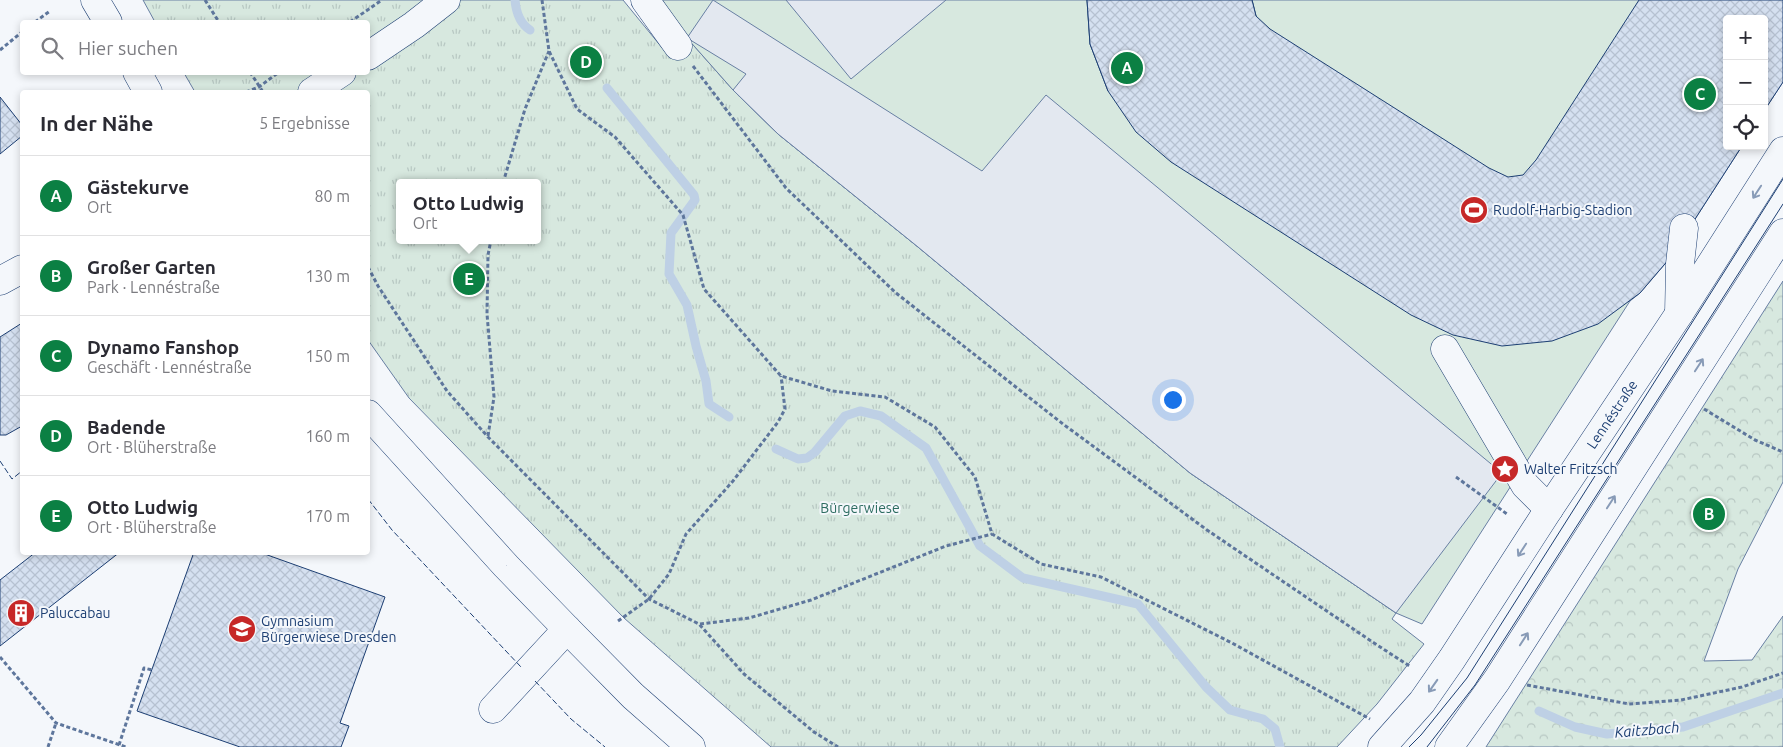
<!DOCTYPE html>
<html lang="de">
<head>
<meta charset="utf-8">
<style>
	body { margin:0; font-family:Ubuntu,sans-serif; background:#f7f7f7; color:#2b2b33 }
	.controls { position:absolute; right:15px; top:15px; display:grid; overflow:hidden; border-radius:5px; box-shadow:0 2px 8px #0003 }
	.controls button { width:45px; height:45px; display:grid; place-items:center; padding:0; border:0; border-bottom:1px solid #e1e1e2; background:#fff; color:#2b2b33; font:25px sans-serif }
	.you { position:absolute; left:1172px; top:399px; width:18px; height:18px; margin:-12px; border:4px solid #fff; border-radius:50%; background:#1a73e8; box-shadow:0 0 0 8px #1a73e833 }
	.badge { display:grid; place-items:center; width:32px; height:32px; border-radius:50%; background:#0b8043; color:#fff; font-size:16px; font-weight:700 }
	.pin { position:absolute; translate:-50% -50%; border:2px solid #fff; box-shadow:0 1px 5px #0006 }
	.popup { position:absolute; left:396px; top:179px; width:145px; height:65px; box-sizing:border-box; display:grid; place-content:center; border-radius:5px; background:#fff; filter:drop-shadow(0 1px 4px #0005); font-size:16px; white-space:nowrap; color:#7c7c81 }
	.popup b { font-size:19px; color:#2b2b33 }
	.popup::after { content:''; position:absolute; left:50%; top:100%; margin-left:-10px; border:10px solid transparent; border-top-color:#fff }
	.list { margin:0; padding:0; list-style:none }
	h2 { display:flex; justify-content:space-between; align-items:center; height:65px; margin:0; padding:0 20px; font-size:21px }
	h2 small { font-size:16px; font-weight:400; color:#7c7c81 }
	.list li { display:grid; grid-template-columns:32px 1fr auto; gap:15px; align-items:center; box-sizing:border-box; height:80px; padding:0 20px; border-top:1px solid #e1e1e2 }
	.list b { display:block; font-size:19px; white-space:nowrap }
	.list p { margin:0; font-size:16px; white-space:nowrap; color:#7c7c81 }
	.list em { font-size:16px; font-style:normal; color:#7c7c81 }
	.icon { flex:none; width:28px; height:28px; fill:none; stroke:currentColor; stroke-width:2; stroke-linecap:round; stroke-linejoin:round }
	.map { position:relative; flex:none; width:1783px; height:747px; overflow:hidden }
	.search { position:absolute; background:#fff; box-shadow:0 2px 8px #0003; left:20px; top:20px; width:350px; height:55px; display:flex; align-items:center; gap:12px; box-sizing:border-box; padding:0 18px; border-radius:5px; color:#7c7c81; font-size:19px }
	.panel { position:absolute; background:#fff; box-shadow:0 2px 8px #0003; left:20px; top:90px; width:350px; height:465px; border-radius:5px }
	.map>svg:first-child { display:block }
</style>
</head>
<body>
<div class="map">
<svg width="1783" height="747" viewBox="0 0 1783 747">
	<defs>
		<pattern id="grass-tufts" width="24" height="20" patternUnits="userSpaceOnUse" patternTransform="scale(1.25)"><rect width="24" height="20" fill="#d7e8df"/><path d="M3 7l-1-3M5 7V3M7 7l1-3M15 17l-1-3M17 17v-4M19 17l1-3" fill="none" stroke="#b8c8c3"/></pattern>
		<pattern id="forest-crowns" width="20" height="18" patternUnits="userSpaceOnUse" patternTransform="scale(1.25)"><rect width="20" height="18" fill="#d7e8df"/><path d="M2 6a3 3 0 1 1 6 0M12 15a3 3 0 1 1 6 0" fill="none" stroke="#b8c8c3"/></pattern>
		<pattern id="building-cross-hatch" width="8" height="8" patternUnits="userSpaceOnUse" patternTransform="scale(1.25)"><rect width="8" height="8" fill="#d5e0f0"/><path d="M0 0l8 8M0 8l8-8" fill="none" stroke="#b6c1d1"/></pattern>
	</defs>
	<rect width="100%" height="100%" fill="#f4f7fb"/>
	<!-- grass -->
	<path fill="url(#grass-tufts)" stroke="#687fa3" fill-rule="evenodd" d="M143 0H623L668 55 687 38 733 90 778 134 918 247 1190 473 1396 613 1392 619 1424 644 1377 704 1337 747H771L624 618 409 398 368 340V92H195L184 73 368 72V22H155ZM400 183H538V240H400Z"/>
	<!-- forest -->
	<polygon fill="url(#forest-crowns)" stroke="#687fa3" points="1783,281 1783,482 1738,569 1704,661 1752,660 1783,616 1783,747 1486,747"/>
	<!-- garden -->
	<polygon fill="#d7e8df" stroke="#687fa3" points="662,0 1783,0 1783,82 1764,111 1764,19 1727,19 1727,146 1742,146 1670,258 1640,293 1630,301 1422,624 1396,613 1190,473 918,247 778,134 733,90 687,38"/>
	<!-- parking -->
	<g fill="#e3e8f0" stroke="#687fa3">
		<polygon points="713,0 982,171 1046,95 1502,473 1396,613 1190,473 918,247 778,134 733,90 746,74 687,38"/>
		<polygon points="786,0 946,0 851,79"/>
	</g>
	<g fill="none" stroke-linecap="round" stroke-linejoin="round">
		<!-- stream -->
		<g stroke="#bed0e5" stroke-width="9">
			<path d="M515 0C516 12 519 23 530 30"/>
			<polyline points="607,88 694,195 695,200 671,233 669,274 687,305 696,346 706,381 709,404 729,417"/>
			<polyline points="776,449 798,459 807,458 815,452 845,416 860,411 881,416 926,448 980,546 1023,578 1138,604 1206,687 1230,710 1263,719 1275,729 1280,747"/>
			<polyline points="1539,711 1575,727 1607,734 1683,727 1783,693"/>
		</g>
	</g>
	<!-- building -->
	<g fill="url(#building-cross-hatch)" stroke="#1d3f73">
		<polygon points="1087,0 1252,0 1256,16 1108,91 1090,44"/>
		<polygon points="1087,0 1252,0 1256,16 1270,29 1489,168 1508,177 1523,175 1536,160 1639,0 1783,0 1783,82 1764,111 1764,19 1727,19 1727,146 1742,146 1670,258 1640,293 1598,324 1552,341 1502,346 1453,335 1411,315 1171,162 1136,132 1108,91 1090,44"/>
		<polygon points="0,97 22,125 22,136 0,154"/>
		<polygon points="22,323 22,426 6,435 0,435 0,337"/>
		<polygon points="36,552 120,552 0,646 0,580"/>
		<polygon points="194,552 259,552 385,597 340,723 349,726 341,747 240,747 137,711"/>
	</g>
	<g fill="none" stroke-linecap="round" stroke-linejoin="round">
		<defs>
			<g id="minor">
				<polyline points="645,0 678,46"/>
				<polyline points="368,56 414,25 446,0"/>
				<polyline points="312,92 342,72"/>
				<polyline points="0,281 22,269"/>
				<polyline points="1679,314 1680,264 1684,228"/>
				<polyline points="1445,349 1525,485 1549,509"/>
				<polyline points="493,709 567,629"/>
			</g>
			<g id="major">
				<polyline points="95,0 108,22"/>
				<polyline points="137,72 148,92"/>
				<polyline points="368,414 506,566 567,629 633,696 691,747"/>
				<path id="s1" d="M1382 747 1422 702 1452 659 1549 509 1679 314 1783 151"/>
				<polyline points="1449,747 1497,680 1783,233"/>
			</g>
		</defs>
		<!-- minor casing -->
		<use href="#minor" stroke="#1d3f73" stroke-width="29"/>
		<!-- major casing -->
		<use href="#major" stroke="#1d3f73" stroke-width="29"/>
		<!-- path -->
		<g stroke="#5e769c" stroke-width="3" stroke-dasharray="4 2.5" stroke-linecap="butt">
			<polyline points="205,0 219,22"/>
			<polyline points="542,0 549,51 577,109 615,137 683,215 704,289 781,376 832,391 885,397 935,427 975,477 992,534 1041,564 1101,577 1232,643 1370,719"/>
			<polyline points="35,22 50,11"/>
			<polyline points="350,22 382,0"/>
			<polyline points="0,50 22,32"/>
			<polyline points="693,66 786,188 896,293 1063,424 1207,530 1374,643 1411,667"/>
			<polyline points="250,72 263,92"/>
			<polyline points="246,92 259,87 279,72"/>
			<polyline points="503,183 525,109 549,51"/>
			<polyline points="368,267 378,286 447,391 488,437 649,599 699,624 744,674 814,732 838,747"/>
			<polyline points="1704,409 1755,440 1783,452"/>
			<polyline points="488,436 494,397 487,314 488,255 491,240"/>
			<polyline points="1456,477 1507,514"/>
			<polyline points="618,621 649,599 669,574 686,534 733,481 778,422 785,409 781,376"/>
			<polyline points="700,624 749,618 811,600 946,546 992,534"/>
			<polyline points="0,657 56,723 126,747"/>
			<polyline points="1527,685 1629,704 1681,700 1742,687 1783,673"/>
			<polyline points="119,745 144,668 152,670"/>
			<polyline points="48,747 56,723"/>
		</g>
		<!-- minor -->
		<use href="#minor" stroke="#f4f7fb" stroke-width="28"/>
		<!-- major -->
		<use href="#major" stroke="#f4f7fb" stroke-width="28"/>
		<!-- tram -->
		<g stroke="#1d3f73" stroke-width="1">
			<polyline points="1409,747 1421,735 1467,678 1783,179"/>
			<polyline points="1427,747 1475,685 1783,204"/>
		</g>
		<!-- fence -->
		<g stroke="#1d3f73" stroke-width="1" stroke-dasharray="6 2.5" stroke-linecap="butt">
			<polyline points="0,461 12,479 22,471"/>
			<polyline points="368,499 392,530 521,667"/>
			<polyline points="535,681 571,719 605,747"/>
		</g>
	</g>
	<!-- one-way arrows -->
	<defs><path id="oneway-shaft" d="M-6 0H5M1.5-3L5.5 0L1.5 3" fill="none" stroke-width="1.6" stroke-linecap="round" stroke-linejoin="round" transform="scale(1.25)"/></defs>
	<g stroke="#889bb7">
		<use href="#oneway-shaft" transform="translate(1757 192) rotate(123)"/>
		<use href="#oneway-shaft" transform="translate(1699 365) rotate(-57)"/>
		<use href="#oneway-shaft" transform="translate(1611 502) rotate(-57)"/>
		<use href="#oneway-shaft" transform="translate(1522 550) rotate(123)"/>
		<use href="#oneway-shaft" transform="translate(1524 639) rotate(-57)"/>
		<use href="#oneway-shaft" transform="translate(1433 686) rotate(125)"/>
	</g>
	<!-- icons -->
	<defs>
		<symbol id="stadium-disc" viewBox="-11 -11 22 22"><circle r="9.5" fill="#c62828" stroke="#f4f7fb"/><path d="M0-5a6.5 5 0 1 0 0 10a6.5 5 0 1 0 0-10ZM-3.5-1.8h7v3.6h-7Z" fill="#fff"/></symbol>
		<symbol id="sight-disc" viewBox="-11 -11 22 22"><circle r="9.5" fill="#c62828" stroke="#f4f7fb"/><path d="M0-6L1.8-2.2L6-1.7L2.9 1.2L3.7 5.4L0 3.3L-3.7 5.4L-2.9 1.2L-6-1.7L-1.8-2.2Z" fill="#fff"/></symbol>
		<symbol id="building-disc" viewBox="-11 -11 22 22"><circle r="9.5" fill="#c62828" stroke="#f4f7fb"/><path d="M-4-6H4V6H1V3H-1V6H-4ZM-2.5-4.3h1.7v1.8h-1.7ZM.8-4.3h1.7v1.8H.8ZM-2.5-1h1.7V.8h-1.7ZM.8-1h1.7V.8H.8Z" fill="#fff"/></symbol>
		<symbol id="school-disc" viewBox="-11 -11 22 22"><circle r="9.5" fill="#c62828" stroke="#f4f7fb"/><path d="M0-5L7-2L0 1L-7-2ZM-4 1L0 2.5L4 1V4Q0 6-4 4Z" fill="#fff"/></symbol>
	</defs>
	<g fill-rule="evenodd">
		<use href="#stadium-disc" x="1458" y="194" width="32" height="32"/>
		<use href="#sight-disc" x="1489" y="453" width="32" height="32"/>
		<use href="#building-disc" x="5" y="597" width="32" height="32"/>
		<use href="#school-disc" x="226" y="613" width="32" height="32"/>
	</g>
	<g text-anchor="middle" stroke-width="4" stroke-linejoin="round" paint-order="stroke">
		<!-- poi labels -->
		<g font-size="14" fill="#1d3f73" stroke="#f4f7fb" text-anchor="start">
			<text x="1493" y="215">Rudolf-Harbig-Stadion</text>
			<text x="1524" y="474">Walter Fritzsch</text>
			<text x="40" y="618">Paluccabau</text>
			<text x="261" y="626">Gymnasium<tspan x="261" dy="16">Bürgerwiese Dresden</tspan></text>
		</g>
		<!-- street labels -->
		<g font-size="14" fill="#1d3f73" stroke="#f4f7fb">
			<text dy="5" stroke="none"><textPath href="#s1" startOffset="405">Lennéstraße</textPath></text>
		</g>
		<!-- park labels -->
		<g font-size="14" fill="#2c6c60" stroke="#f4f7fb">
			<text x="860" y="513">Bürgerwiese</text>
		</g>
		<!-- water labels -->
		<g font-size="15" font-style="italic" fill="#1d3f73" stroke="#f4f7fb">
			<text transform="translate(1647 730) rotate(-5)" y="5">Kaitzbach</text>
		</g>
	</g>
</svg>
<div class="controls">
<button>+</button>
<button>−</button>
<button><svg class="icon" aria-label="locate" viewBox="0 0 24 24"><circle cx="12" cy="12" r="6"/><path d="M12 2v4M12 18v4M2 12h4M18 12h4"/></svg></button>
</div>
<div class="you"></div>
<div class="pin badge" style="left:1127px;top:68px">A</div>
<div class="pin badge" style="left:1709px;top:514px">B</div>
<div class="pin badge" style="left:1700px;top:94px">C</div>
<div class="pin badge" style="left:586px;top:62px">D</div>
<div class="pin badge" style="left:469px;top:279px">E</div>
<div class="popup"><b>Otto Ludwig</b>Ort</div>
<div class="search"><svg class="icon" aria-label="search" viewBox="0 0 24 24"><circle cx="10" cy="10" r="6"/><path d="M15 15l6 6"/></svg>Hier suchen</div>
<section class="panel">
<h2>In der Nähe<small>5 Ergebnisse</small></h2>
<ul class="list">
<li><span class="badge">A</span><div><b>Gästekurve</b><p>Ort</p></div><em>80 m</em></li>
<li><span class="badge">B</span><div><b>Großer Garten</b><p>Park · Lennéstraße</p></div><em>130 m</em></li>
<li><span class="badge">C</span><div><b>Dynamo Fanshop</b><p>Geschäft · Lennéstraße</p></div><em>150 m</em></li>
<li><span class="badge">D</span><div><b>Badende</b><p>Ort · Blüherstraße</p></div><em>160 m</em></li>
<li><span class="badge">E</span><div><b>Otto Ludwig</b><p>Ort · Blüherstraße</p></div><em>170 m</em></li>
</ul>
</section>
</div>
</body>
</html>
